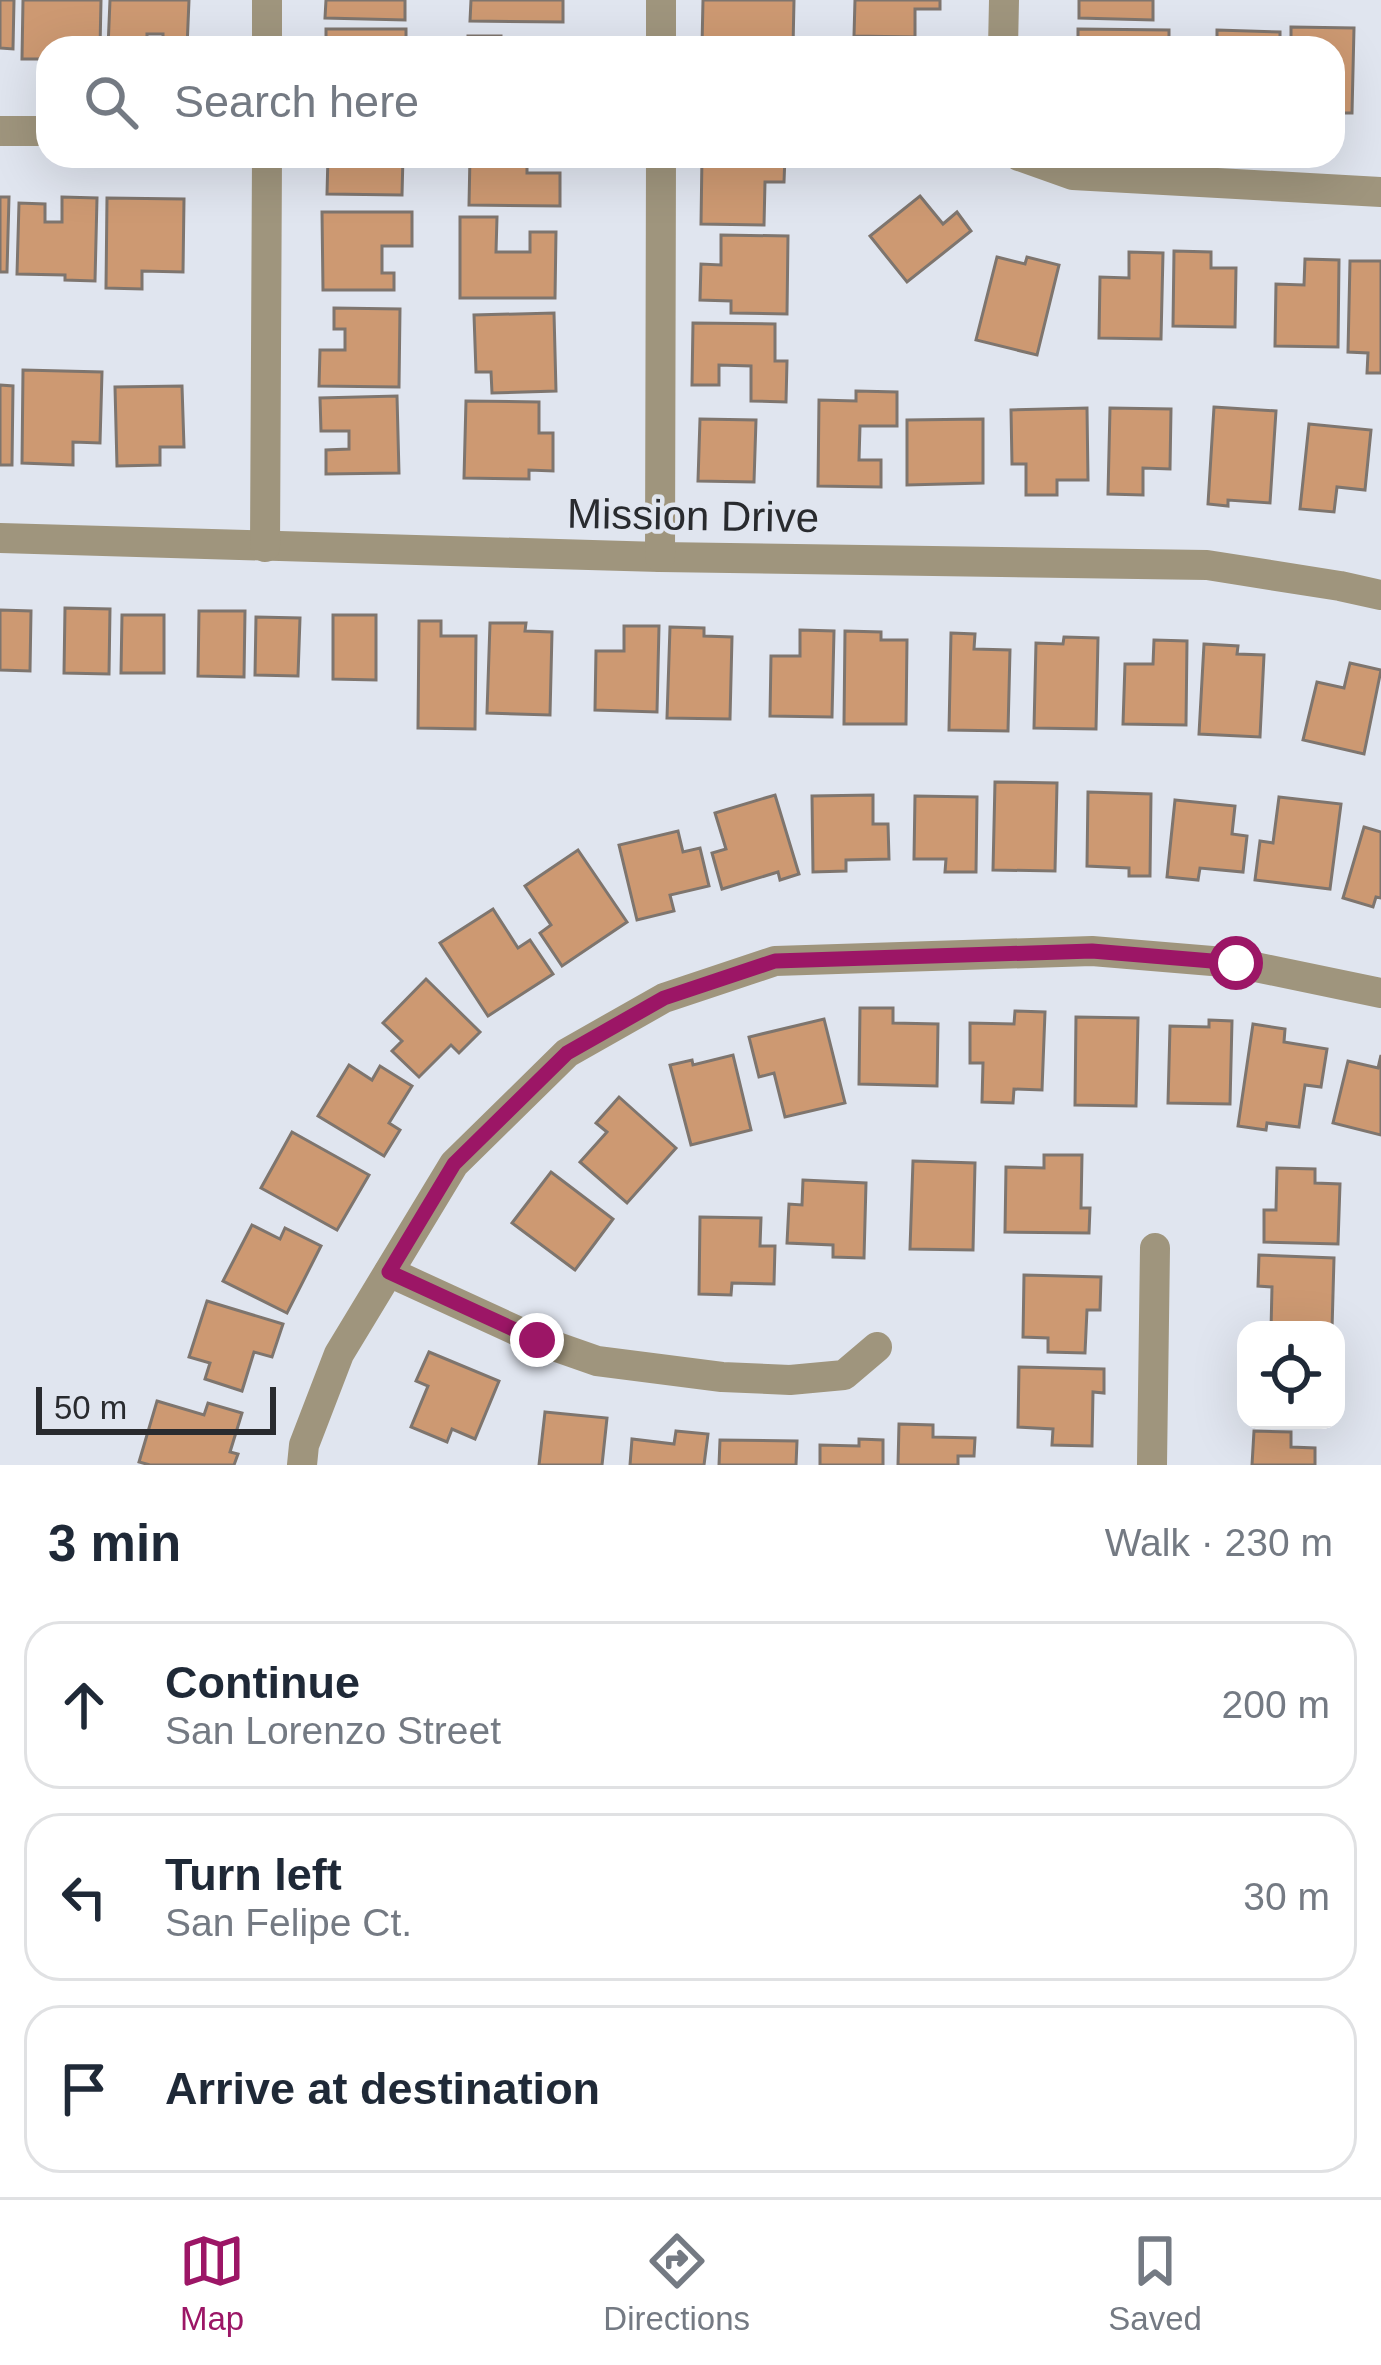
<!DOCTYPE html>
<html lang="en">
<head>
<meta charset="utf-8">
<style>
	body { margin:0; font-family:Arial,sans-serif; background:#f6f6f7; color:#1f2937 }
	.controls { position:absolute; right:36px; bottom:36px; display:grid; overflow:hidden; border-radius:24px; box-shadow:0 12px 48px #0002 }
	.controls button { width:108px; height:108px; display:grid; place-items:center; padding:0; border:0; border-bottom:3px solid #e0e1e3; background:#fff; color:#1f2937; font:60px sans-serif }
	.scale { position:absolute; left:36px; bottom:30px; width:240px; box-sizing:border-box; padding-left:12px; border:6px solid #292b2f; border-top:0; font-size:33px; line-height:42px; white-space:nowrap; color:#292b2f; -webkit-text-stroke:9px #e0e5ef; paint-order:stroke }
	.stop { position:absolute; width:36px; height:36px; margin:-27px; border:9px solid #9c1666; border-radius:50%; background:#fff }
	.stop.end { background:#9c1666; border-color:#fff; box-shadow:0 3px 12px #0008 }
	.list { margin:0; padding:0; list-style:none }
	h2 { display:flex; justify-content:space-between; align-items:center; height:156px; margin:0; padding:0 48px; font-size:51px }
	h2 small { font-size:39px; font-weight:400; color:#747a83 }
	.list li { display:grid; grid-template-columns:78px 1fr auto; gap:36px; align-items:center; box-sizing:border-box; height:168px; margin:0 24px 24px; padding:0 24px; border:3px solid #e0e1e3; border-radius:36px }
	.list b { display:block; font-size:45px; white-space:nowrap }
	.list p { margin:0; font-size:39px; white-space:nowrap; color:#747a83 }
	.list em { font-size:39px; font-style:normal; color:#747a83 }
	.icon { flex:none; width:66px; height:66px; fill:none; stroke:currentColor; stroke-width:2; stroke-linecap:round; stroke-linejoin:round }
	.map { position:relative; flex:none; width:1381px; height:1465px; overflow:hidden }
	.search { position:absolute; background:#fff; box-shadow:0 12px 48px #0002; left:36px; right:36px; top:36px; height:132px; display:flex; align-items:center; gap:30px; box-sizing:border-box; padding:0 42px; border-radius:36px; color:#747a83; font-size:45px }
	.sheet { height:732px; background:#fff }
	nav { display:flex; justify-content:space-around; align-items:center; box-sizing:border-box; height:168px; border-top:3px solid #e0e1e3; background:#fff; font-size:33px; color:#747a83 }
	nav a { display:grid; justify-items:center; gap:6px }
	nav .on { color:#9c1666 }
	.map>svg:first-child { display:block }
</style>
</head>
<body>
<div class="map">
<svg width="1381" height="1465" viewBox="0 0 1381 1465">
	<rect width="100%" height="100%" fill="#e0e5ef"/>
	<!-- building -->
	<g fill="#cd9972" stroke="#7e756e" stroke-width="3">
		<polygon points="0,0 14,0 13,49 0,48"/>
		<polygon points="23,0 101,0 100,48 48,48 48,59 22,59"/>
		<polygon points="110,0 189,0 187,48 163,48 163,34 147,34 147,48 108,48"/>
		<polygon points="326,0 405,0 405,20 325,18"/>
		<polygon points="471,0 563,0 563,22 470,21"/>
		<polygon points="703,0 794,0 793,48 702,46"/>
		<polygon points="855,0 940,0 940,9 915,9 915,37 854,36"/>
		<polygon points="1079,0 1153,0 1153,20 1079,18"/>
		<polygon points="1291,27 1354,28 1352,113 1333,113 1333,48 1291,48"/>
		<rect x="326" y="29" width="80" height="19"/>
		<polygon points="1078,29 1169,30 1169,48 1078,48"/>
		<polygon points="1217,30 1280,32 1280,48 1217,48"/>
		<rect x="468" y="36" width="33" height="12"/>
		<polygon points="328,156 403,156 402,195 327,194"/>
		<polygon points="470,156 527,156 527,173 560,173 560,206 469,205"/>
		<polygon points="702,156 785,156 784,182 765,182 764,225 701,224"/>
		<polygon points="842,156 915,156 915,163 842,165"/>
		<polygon points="920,196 943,224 957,212 971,231 907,282 870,236"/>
		<polygon points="0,197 9,197 7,272 0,272"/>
		<polygon points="62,197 97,198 95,281 65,280 65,275 17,274 19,203 45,204 45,222 62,222"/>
		<polygon points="107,198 184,199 183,272 142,271 142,289 106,288"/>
		<polygon points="322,212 412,212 412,246 382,246 382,273 394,273 394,290 323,290"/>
		<polygon points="460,217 497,217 496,252 530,252 530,232 556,232 555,298 460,298"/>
		<polygon points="721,235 788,236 787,314 731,313 731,301 700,300 701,264 721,265"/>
		<polygon points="1174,251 1211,252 1211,268 1236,268 1235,327 1173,326"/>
		<polygon points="1129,252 1163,253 1161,339 1099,338 1100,277 1129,278"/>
		<polygon points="997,257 1025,264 1027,257 1059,265 1037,355 976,340"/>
		<polygon points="1305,259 1339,260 1338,347 1275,346 1276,284 1304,285"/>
		<polygon points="1350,261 1381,261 1381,373 1367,373 1368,353 1348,352"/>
		<polygon points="334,308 400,309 399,387 319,386 320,350 345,350 345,329 334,329"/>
		<polygon points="554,313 556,391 492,393 491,372 476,372 474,315"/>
		<polygon points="693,323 775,324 775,361 787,361 786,402 751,401 751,366 719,365 719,385 692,385"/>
		<polygon points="23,370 102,372 100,443 73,442 73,465 22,463"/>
		<polygon points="0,385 13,386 12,465 0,465"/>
		<polygon points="182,386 184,447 160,447 160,465 117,466 115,387"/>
		<polygon points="856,391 897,392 897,426 860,426 859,460 881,460 881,487 818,486 819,400 856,401"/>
		<polygon points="397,396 399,473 326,474 326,450 349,449 349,431 321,431 320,398"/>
		<polygon points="466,401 539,402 539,433 553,433 553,471 529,470 529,479 464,478"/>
		<polygon points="1214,407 1276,411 1270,503 1228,500 1228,506 1208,504"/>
		<polygon points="1087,408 1088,480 1057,480 1057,495 1026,495 1026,464 1012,464 1011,410"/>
		<polygon points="1110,408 1171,409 1170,469 1143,468 1143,495 1108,494"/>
		<polygon points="700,419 756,420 754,482 698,481"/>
		<polygon points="983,419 983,483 907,485 907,420"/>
		<polygon points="1309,424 1371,430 1365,490 1337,487 1334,512 1300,509"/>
		<polygon points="65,608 110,609 109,674 64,673"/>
		<polygon points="0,610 31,611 30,671 0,670"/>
		<polygon points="199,611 245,611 244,677 198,676"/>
		<polygon points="122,615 164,615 164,673 121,673"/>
		<polygon points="333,615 376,615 376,680 333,679"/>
		<polygon points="256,617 300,618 298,676 255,675"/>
		<polygon points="419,621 441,621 441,636 476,636 475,729 418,728"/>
		<polygon points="490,623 526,623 525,631 552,632 550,715 487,713"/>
		<polygon points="624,626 659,626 657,712 595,710 596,651 624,651"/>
		<polygon points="670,627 704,628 704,636 732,637 730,719 667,718"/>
		<polygon points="800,630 834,631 832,717 770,716 771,656 800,656"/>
		<polygon points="845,631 881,632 881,640 907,640 906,724 844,724"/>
		<polygon points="951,633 975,634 974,649 1010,650 1008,731 949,730"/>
		<polygon points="1064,637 1098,638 1096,729 1034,728 1036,643 1063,644"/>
		<polygon points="1154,640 1187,641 1186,725 1123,724 1125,664 1153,664"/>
		<polygon points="1204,644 1238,646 1237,654 1264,655 1260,737 1199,734"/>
		<polygon points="1350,663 1381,670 1364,754 1303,740 1317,682 1344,688"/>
		<polygon points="995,782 1057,783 1055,871 993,870"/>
		<polygon points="1088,792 1151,794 1150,876 1129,876 1129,868 1087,866"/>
		<polygon points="775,795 799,874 780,880 778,872 722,889 712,853 726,849 715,813"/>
		<polygon points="873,795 873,824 888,824 889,859 846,860 846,871 813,872 812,796"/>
		<polygon points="915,796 977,797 976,872 945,872 946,859 914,859"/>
		<polygon points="1279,797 1341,804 1330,889 1255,880 1260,841 1273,843"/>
		<polygon points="1175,800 1235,806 1232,834 1247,836 1243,872 1200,868 1198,880 1167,877"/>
		<polygon points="1364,827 1381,832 1381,898 1376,897 1373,907 1343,898"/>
		<polygon points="678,831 683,852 700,848 709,886 670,895 674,911 637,920 619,845"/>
		<polygon points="578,850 627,922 562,966 540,933 551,925 525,886"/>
		<polygon points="493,909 518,948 530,940 553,974 488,1016 440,943"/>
		<polygon points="426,979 480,1032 459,1053 451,1045 419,1077 392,1051 402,1041 383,1023"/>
		<polygon points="860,1008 893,1008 893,1023 938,1024 937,1086 859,1084"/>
		<polygon points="1015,1011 1045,1012 1042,1090 1014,1089 1013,1103 982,1102 983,1063 970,1063 970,1023 1014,1024"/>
		<polygon points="1076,1017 1138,1018 1136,1106 1075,1105"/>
		<polygon points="824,1019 845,1103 785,1117 774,1073 759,1077 749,1037"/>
		<polygon points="1209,1020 1232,1021 1230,1104 1168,1103 1170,1026 1209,1027"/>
		<polygon points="1253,1024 1285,1029 1284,1042 1327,1049 1321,1087 1305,1085 1299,1127 1267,1123 1266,1130 1238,1126"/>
		<polygon points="733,1055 751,1130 691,1145 670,1065 692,1060 693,1065"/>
		<polygon points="1381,1055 1381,1135 1333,1123 1348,1061 1378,1068"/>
		<polygon points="349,1065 372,1080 380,1066 412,1086 389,1123 400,1130 384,1156 318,1116"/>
		<polygon points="619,1097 676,1148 627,1203 580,1162 607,1132 596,1123"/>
		<polygon points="292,1132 369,1175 337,1230 261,1188"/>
		<polygon points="1044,1155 1082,1155 1081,1208 1090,1208 1089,1233 1005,1232 1006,1167 1044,1168"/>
		<polygon points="913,1161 975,1163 973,1250 910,1249"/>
		<polygon points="1277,1168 1315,1169 1315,1183 1340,1184 1338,1244 1264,1242 1264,1210 1276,1210"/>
		<polygon points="551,1172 613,1219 575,1270 512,1223"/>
		<polygon points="803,1180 866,1183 864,1258 833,1257 833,1245 787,1243 789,1204 802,1205"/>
		<polygon points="700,1217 761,1218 760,1246 775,1246 774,1284 732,1283 731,1295 699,1294"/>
		<polygon points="252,1225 280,1239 285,1228 321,1246 287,1313 223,1281"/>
		<polygon points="1259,1255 1334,1258 1332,1330 1271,1330 1272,1287 1258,1286"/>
		<polygon points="1024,1275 1101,1277 1100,1310 1087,1310 1085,1353 1048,1352 1048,1338 1023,1337"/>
		<polygon points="207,1301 283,1324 272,1357 254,1352 242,1391 205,1379 210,1363 189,1357"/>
		<polygon points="429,1352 499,1381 475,1439 452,1429 447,1442 411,1427 428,1386 416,1381"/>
		<polygon points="1019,1367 1104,1369 1104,1393 1093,1392 1092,1446 1052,1445 1053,1429 1018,1427"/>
		<polygon points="157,1401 204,1415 208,1403 242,1413 230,1452 238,1454 234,1465 150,1465 139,1462"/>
		<polygon points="545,1412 607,1418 602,1465 539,1465"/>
		<polygon points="899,1424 933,1425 933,1437 975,1438 974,1456 958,1456 958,1465 898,1465"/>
		<polygon points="676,1431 708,1434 704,1465 630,1465 632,1439 674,1444"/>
		<polygon points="1254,1431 1291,1432 1291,1447 1315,1448 1315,1465 1252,1465"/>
		<polygon points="859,1439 883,1440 883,1465 820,1465 820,1445 859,1446"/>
		<polygon points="720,1440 797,1441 796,1465 719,1465"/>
	</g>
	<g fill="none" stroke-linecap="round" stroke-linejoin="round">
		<!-- minor -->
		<g stroke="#9f957d" stroke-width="30">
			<polyline points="267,48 267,0"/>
			<polyline points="661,48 661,0"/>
			<polyline points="1003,48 1004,0"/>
			<polyline points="0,131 48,131"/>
			<polyline points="1019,156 1073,175 1381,192"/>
			<polyline points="0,538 660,557 1207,565 1340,586 1381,595"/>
			<polyline points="265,547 267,156"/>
			<polyline points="660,557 661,156"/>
			<polyline points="389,1272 537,1340 597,1361 722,1377 790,1380 844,1375 877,1347"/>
			<polyline points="302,1465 304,1445 339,1354 454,1164 567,1053 664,998 775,961 1092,951 1236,963 1381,993"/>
			<polyline points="1152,1465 1155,1248"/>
		</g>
	</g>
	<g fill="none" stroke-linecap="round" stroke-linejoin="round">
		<!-- route -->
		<polyline stroke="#9c1666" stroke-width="15" points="537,1340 389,1272 454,1164 567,1053 664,998 775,961 1092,951 1236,963"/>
	</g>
	<g text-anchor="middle" stroke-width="9" stroke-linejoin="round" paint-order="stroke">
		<!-- street labels -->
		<g font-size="42" fill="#292b2f" stroke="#e0e5ef">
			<text transform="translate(693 515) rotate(1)" y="15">Mission Drive</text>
		</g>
	</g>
</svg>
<div class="controls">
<button><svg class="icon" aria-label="locate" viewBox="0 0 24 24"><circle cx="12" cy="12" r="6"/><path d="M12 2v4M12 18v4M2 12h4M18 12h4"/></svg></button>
</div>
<div class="scale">50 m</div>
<div class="stop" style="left:1236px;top:963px"></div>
<div class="stop end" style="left:537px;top:1340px"></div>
<div class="search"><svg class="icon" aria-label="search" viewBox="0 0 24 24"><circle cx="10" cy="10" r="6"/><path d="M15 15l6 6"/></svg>Search here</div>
</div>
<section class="sheet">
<h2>3 min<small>Walk · 230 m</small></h2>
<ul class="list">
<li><svg class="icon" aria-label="ahead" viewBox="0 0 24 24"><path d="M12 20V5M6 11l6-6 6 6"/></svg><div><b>Continue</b><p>San Lorenzo Street</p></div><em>200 m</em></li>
<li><svg class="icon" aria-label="left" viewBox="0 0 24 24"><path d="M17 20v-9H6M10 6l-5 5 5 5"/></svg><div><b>Turn left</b><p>San Felipe Ct.</p></div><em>30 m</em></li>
<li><svg class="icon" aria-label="arrive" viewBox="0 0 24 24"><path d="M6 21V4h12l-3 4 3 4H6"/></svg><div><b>Arrive at destination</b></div></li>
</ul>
</section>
<nav>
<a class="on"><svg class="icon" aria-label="map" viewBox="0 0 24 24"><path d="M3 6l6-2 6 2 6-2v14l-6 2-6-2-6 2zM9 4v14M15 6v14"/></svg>Map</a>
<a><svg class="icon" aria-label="directions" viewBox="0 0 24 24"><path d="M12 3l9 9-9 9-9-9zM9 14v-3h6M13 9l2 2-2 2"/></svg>Directions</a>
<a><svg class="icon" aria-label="saved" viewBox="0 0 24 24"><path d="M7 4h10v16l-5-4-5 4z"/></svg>Saved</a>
</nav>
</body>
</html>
